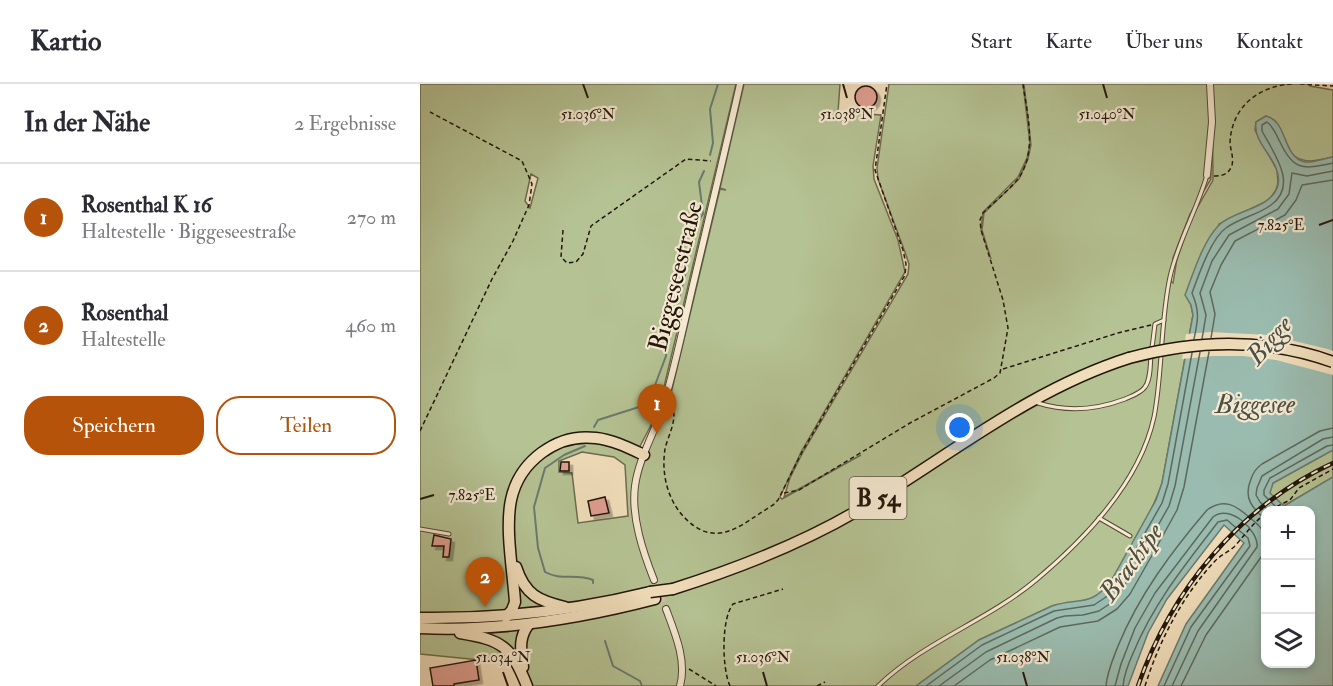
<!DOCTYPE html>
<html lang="de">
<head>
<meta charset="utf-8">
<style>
	body { margin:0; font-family:"IM FELL Double Pica",serif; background:#f2f2f3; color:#2b2b33 }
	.controls { position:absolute; right:18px; bottom:18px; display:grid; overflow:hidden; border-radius:12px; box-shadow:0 3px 9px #0003 }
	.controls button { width:54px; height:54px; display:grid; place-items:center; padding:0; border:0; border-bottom:2px solid #e1e1e2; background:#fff; color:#2b2b33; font:30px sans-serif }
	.you { position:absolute; left:540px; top:344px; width:21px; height:21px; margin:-15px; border:4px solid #fff; border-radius:50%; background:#1a73e8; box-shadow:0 0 0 9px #1a73e833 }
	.badge { display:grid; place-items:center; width:39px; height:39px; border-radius:50%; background:#b45309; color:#fff; font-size:20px; font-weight:700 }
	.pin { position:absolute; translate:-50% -50px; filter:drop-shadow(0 2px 3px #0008) }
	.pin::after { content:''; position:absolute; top:32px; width:21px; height:18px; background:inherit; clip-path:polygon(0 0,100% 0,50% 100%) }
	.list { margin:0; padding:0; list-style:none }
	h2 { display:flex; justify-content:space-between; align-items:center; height:78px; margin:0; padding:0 24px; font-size:26px }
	h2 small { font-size:20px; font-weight:400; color:#7c7c81 }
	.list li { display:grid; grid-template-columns:39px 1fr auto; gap:18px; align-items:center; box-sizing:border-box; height:108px; padding:0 24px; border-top:2px solid #e1e1e2 }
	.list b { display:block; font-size:22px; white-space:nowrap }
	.list p { margin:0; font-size:20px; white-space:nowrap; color:#7c7c81 }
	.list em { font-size:20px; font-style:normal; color:#7c7c81 }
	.actions { display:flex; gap:12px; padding:18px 24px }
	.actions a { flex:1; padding:14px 0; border:2px solid #b45309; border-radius:24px; text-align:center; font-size:21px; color:#b45309 }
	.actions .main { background:#b45309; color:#fff }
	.icon { flex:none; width:33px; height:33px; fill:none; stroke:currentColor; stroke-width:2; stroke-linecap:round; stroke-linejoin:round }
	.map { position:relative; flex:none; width:913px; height:602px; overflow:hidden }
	header { display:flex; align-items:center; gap:36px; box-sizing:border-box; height:84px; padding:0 30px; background:#fff; border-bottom:2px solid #e1e1e2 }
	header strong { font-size:28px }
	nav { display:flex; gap:33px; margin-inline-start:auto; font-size:21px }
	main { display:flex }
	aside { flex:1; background:#fff }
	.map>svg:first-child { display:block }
</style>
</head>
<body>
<header>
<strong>Kartio</strong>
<nav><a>Start</a><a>Karte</a><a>Über uns</a><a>Kontakt</a></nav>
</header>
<main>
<aside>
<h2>In der Nähe<small>2 Ergebnisse</small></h2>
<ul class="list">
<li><span class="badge">1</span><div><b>Rosenthal K 16</b><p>Haltestelle · Biggeseestraße</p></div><em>270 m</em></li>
<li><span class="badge">2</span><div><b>Rosenthal</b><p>Haltestelle</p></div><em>460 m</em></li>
</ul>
<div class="actions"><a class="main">Speichern</a><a>Teilen</a></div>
</aside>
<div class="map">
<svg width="913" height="602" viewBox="0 0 913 602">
	<defs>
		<filter id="shadow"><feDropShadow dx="3.5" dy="3.5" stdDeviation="0" flood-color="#0004"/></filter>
	</defs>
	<rect width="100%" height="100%" fill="#f0ddba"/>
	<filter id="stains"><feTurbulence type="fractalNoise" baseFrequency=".00333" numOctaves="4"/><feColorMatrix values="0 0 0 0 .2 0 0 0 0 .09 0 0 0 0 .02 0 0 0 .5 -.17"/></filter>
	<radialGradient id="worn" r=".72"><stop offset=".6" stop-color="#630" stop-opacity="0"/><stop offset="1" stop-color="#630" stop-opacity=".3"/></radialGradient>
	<!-- green -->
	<g fill="#b5c293" stroke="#6c6c4e" stroke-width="1.5" fill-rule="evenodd">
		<path d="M0 0H316L238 328 219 364 224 369 249 318 300 105 306 106 300 104 324 0H420L418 28 461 31 453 82 454 95 478 156 485 188 381 368 360 413 362 415 441 371 364 413 370 394 383 368 488 190 489 180 486 171 458 95 457 84 469 0H603L610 60 607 74 598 93 563 128 561 146 571 175 562 146 564 129 599 95 608 75 611 61 604 0H790L791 95 770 130 753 174 751 198 753 199 757 175 772 133 793 96 792 0H890V2L913 6V73C898 76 886 81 873 71L846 32 836 38 835 46 857 86 858 99 856 106 849 116 799 140 771 221 773 231 742 399C734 423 694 504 673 515 661 521 645 518 632 522L559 556 496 602H110L90 579 0 570ZM111 90 118 94 110 124 105 117ZM162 368 194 373 205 381 208 432 158 439 152 389 139 388V377Z"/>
		<polygon points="913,366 913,393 864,422 849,409 853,399"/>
	</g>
	<!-- water -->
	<path fill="#9abcb0" stroke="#6a7a6d" stroke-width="1.5" fill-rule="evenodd" d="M846 32C868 37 862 73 885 78 893 79 905 74 913 73V366L853 399 850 409 864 422 913 393V602H738L766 540 824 459 804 441 747 515 728 549 708 602H496L559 556 632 522C659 513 670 524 691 497L736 416 742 399 773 231 771 221 765 211C773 190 783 157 799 141 814 126 852 125 858 101 863 77 832 61 836 38ZM846 426H890V580H846Z"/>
	<!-- pier -->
	<polygon fill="#f0ddba" points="790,248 849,251 908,265 913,267 913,291 856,276 823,272 793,272 762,275 766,250"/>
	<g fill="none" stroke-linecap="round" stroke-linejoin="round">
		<!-- shore -->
		<g stroke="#5e695c" stroke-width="1.5">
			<polyline points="791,254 795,230 790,208 801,181 815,157 865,131 876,116 882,101 913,96"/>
			<path d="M774 255C778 236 780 228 772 209 778 193 791 154 806 144 819 134 838 131 851 121 879 101 853 68 842 47V41L847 38C854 43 856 51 860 58 874 88 884 85 913 79"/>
			<polyline points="782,255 786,231 780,209 792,177 809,151 858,125 869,110 872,89 887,92 913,87"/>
			<polyline points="848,426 840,418 836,411 837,404 842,392 903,355 913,353"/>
			<polyline points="859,426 844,411 844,406 850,394 907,362 913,361"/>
			<path d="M846 436C832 424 823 414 831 395 833 389 836 384 842 380L900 347 913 344"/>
			<polyline points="506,602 562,561 634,527 674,521 686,513 696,500 742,419 748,400 772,269"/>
			<polyline points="519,602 566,568 637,534 645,532 663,531 679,527 691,519 703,504 749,422 755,402 780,268"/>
			<polyline points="534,602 570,576 640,543 678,537 697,525 710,510 735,466 757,426 764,403 789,268"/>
			<path d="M686 602C687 588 693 575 698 562 719 511 752 467 787 426 804 413 817 422 830 434 837 439 842 444 846 452"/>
			<path d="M695 602 701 580 715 544 735 509 793 433C810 419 839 447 837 463L778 547 752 602"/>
			<path d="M703 602C704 590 709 578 714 567 735 517 766 480 798 438L807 436 828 454 830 462 771 543 744 602"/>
			<polyline points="761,602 786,551 846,466"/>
		</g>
		<!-- stream -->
		<g stroke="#6a7a6d" stroke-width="2">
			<polyline points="290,71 293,59 290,25 298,0"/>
			<polyline points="174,343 178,336 219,323 229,317 246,272 245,256 254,235 267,183 266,174 272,167 273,145 283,130 279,98 284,87"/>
			<path d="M165 362 144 371 125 384 114 423 118 464 125 488C141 497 156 489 173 496V499"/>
			<polyline points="185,557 193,582 220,597 222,602"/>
		</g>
	</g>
	<!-- building -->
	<g fill="#df9e91" stroke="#221609" stroke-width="1.5" filter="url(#shadow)">
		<circle cx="446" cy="13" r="11"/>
		<polygon points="141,378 149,378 149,387 140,387"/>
		<polygon points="185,413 189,429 171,432 168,417"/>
		<polygon points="14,451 31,455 29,473 23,473 24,462 12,462"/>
		<polygon points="56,576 59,596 34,600 34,602 13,602 10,584"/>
	</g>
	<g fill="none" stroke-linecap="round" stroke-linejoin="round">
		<!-- street-tunnel -->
		<polyline stroke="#d1bf9f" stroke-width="6" stroke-dasharray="6 3" stroke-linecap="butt" points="234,496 246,525"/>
		<defs>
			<g id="lane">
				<polyline points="732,264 735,240 744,236"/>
				<path d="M618 319C647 328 676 326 705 315 712 312 721 309 725 303 731 295 730 281 731 271"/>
				<polyline points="679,434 710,452"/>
				<polyline points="0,445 29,450"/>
				<path d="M458 602C505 557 567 537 616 496 665 455 720 398 734 333 743 287 740 239 750 193 758 157 777 126 787 91"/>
			</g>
			<g id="street">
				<polyline points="787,91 792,38 790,0"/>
				<path d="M234 496C223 468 211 433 215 402 219 372 237 345 245 316 256 278 264 239 273 201 289 134 305 67 320 0"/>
				<path d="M246 525C255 549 267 577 260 602"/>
			</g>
			<g id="primary">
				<path d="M96 483C105 511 119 517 145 523"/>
				<path d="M253 505C316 485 379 461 437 427 527 374 608 306 709 274"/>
				<path d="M86 533 92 526 95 518C93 488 85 445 91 416 99 378 136 349 176 354 193 356 209 364 224 371"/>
				<path d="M0 534C78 535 154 527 230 508"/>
				<path d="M0 544C79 548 158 535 235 515"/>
				<path d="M40 549C82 556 91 562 107 602"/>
				<path d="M103 583C101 567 98 554 109 540"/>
			</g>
		</defs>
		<!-- lane casing -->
		<use href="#lane" stroke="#564835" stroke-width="5"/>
		<!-- street casing -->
		<use href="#street" stroke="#564835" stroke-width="8"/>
		<!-- primary casing -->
		<use href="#primary" stroke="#221609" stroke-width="13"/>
		<!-- path -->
		<g stroke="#221609" stroke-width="1.5" stroke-dasharray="4.5 3" stroke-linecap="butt">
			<polyline points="880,0 913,2"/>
			<path d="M794 92C803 92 809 90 812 81 814 73 810 65 810 58 812 22 839 2 872 0"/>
			<polyline points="143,146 141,173 147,179 156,178 163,170 171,142 266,75 291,77"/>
			<polyline points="583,285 698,249 731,241"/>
			<path d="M251 321C259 334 248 351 245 365 241 391 248 419 268 437 299 465 323 439 353 421L358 416 382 368 485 191 486 180 483 166 455 86 467 0"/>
			<polyline points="0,347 72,195 93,157 109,121 112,100 102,77 10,28"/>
			<path d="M364 409 379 406 490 339 574 294 580 289 588 244 583 216 561 146 560 136 563 129C575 117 590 106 600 92 617 65 607 30 603 0"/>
			<polyline points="850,426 870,416 879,404 913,385"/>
			<polyline points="269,585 296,602"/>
			<path d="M310 602C302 585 301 535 313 520L363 505"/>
			<polyline points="397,602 405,598"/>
			<path d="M725 602C739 557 763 511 795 477 801 471 808 468 814 463 825 451 833 439 846 429"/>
		</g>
		<!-- lane -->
		<use href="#lane" stroke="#f5e9d2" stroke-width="3"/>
		<!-- street -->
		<use href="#street" stroke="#f5e9d2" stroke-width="6"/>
		<!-- primary -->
		<use href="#primary" stroke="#f0ddba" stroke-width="10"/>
		<defs>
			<path id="rail" d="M718 602C751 506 820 422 913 379"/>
		</defs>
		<!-- rail casing -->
		<use href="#rail" stroke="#221609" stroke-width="4.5"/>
		<!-- rail -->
		<use href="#rail" stroke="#f5e9d2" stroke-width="2" stroke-dasharray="7" stroke-linecap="butt"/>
		<defs>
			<g id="primary-bridge">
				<path d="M709 274C776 256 847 254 913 278"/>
				<polyline points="230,508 253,505"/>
			</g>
		</defs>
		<!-- primary-bridge casing -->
		<use href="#primary-bridge" stroke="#221609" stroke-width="13" stroke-linecap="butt"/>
		<!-- primary-bridge -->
		<use href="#primary-bridge" stroke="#f0ddba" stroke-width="10"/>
	</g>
	<!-- ticks -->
	<path fill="none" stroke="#221609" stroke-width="2" d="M163 0 168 14M423 0 427 14M683 0 687 14M899 141 913 136M0 415 14 411M83 588 88 602M343 588 347 602M603 588 607 602"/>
	<g text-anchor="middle" stroke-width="4.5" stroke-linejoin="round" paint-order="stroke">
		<!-- shield labels -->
		<rect fill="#f5e9d2" stroke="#615545" stroke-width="1.5" x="429.5" y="393" width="57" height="42" rx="4.5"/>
		<g font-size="24" font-weight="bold" fill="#221609">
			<text x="458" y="422">B 54</text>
		</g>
		<!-- street labels -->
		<g font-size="26" fill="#221609" stroke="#f5e9d2">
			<text transform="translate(255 192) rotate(-76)" y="9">Biggeseestraße</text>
		</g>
		<!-- water labels -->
		<g font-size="27" font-style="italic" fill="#4c5043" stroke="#f5e9d2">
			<text transform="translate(849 256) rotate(-49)" y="9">Bigge</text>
			<text x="835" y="329">Biggesee</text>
			<text transform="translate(711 478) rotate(-54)" y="9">Brachtpe</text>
		</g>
	</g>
	<g font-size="15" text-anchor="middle" fill="#221609" stroke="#f5e9d2" stroke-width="4.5" stroke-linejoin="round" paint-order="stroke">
		<text x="168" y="35">51.036°N</text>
		<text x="427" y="35">51.038°N</text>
		<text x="687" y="35">51.040°N</text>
		<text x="861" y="146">7.825°E</text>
		<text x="52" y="416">7.825°E</text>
		<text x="83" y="578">51.034°N</text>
		<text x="343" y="578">51.036°N</text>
		<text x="603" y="578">51.038°N</text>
	</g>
	<rect width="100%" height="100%" filter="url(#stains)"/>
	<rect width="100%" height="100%" fill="url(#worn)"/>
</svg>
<div class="controls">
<button>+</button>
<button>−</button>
<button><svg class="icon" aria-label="layers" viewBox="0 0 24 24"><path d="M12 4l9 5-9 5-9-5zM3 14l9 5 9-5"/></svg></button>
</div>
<div class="you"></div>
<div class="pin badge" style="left:237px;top:350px">1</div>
<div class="pin badge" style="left:65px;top:523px">2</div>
</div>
</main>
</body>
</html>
